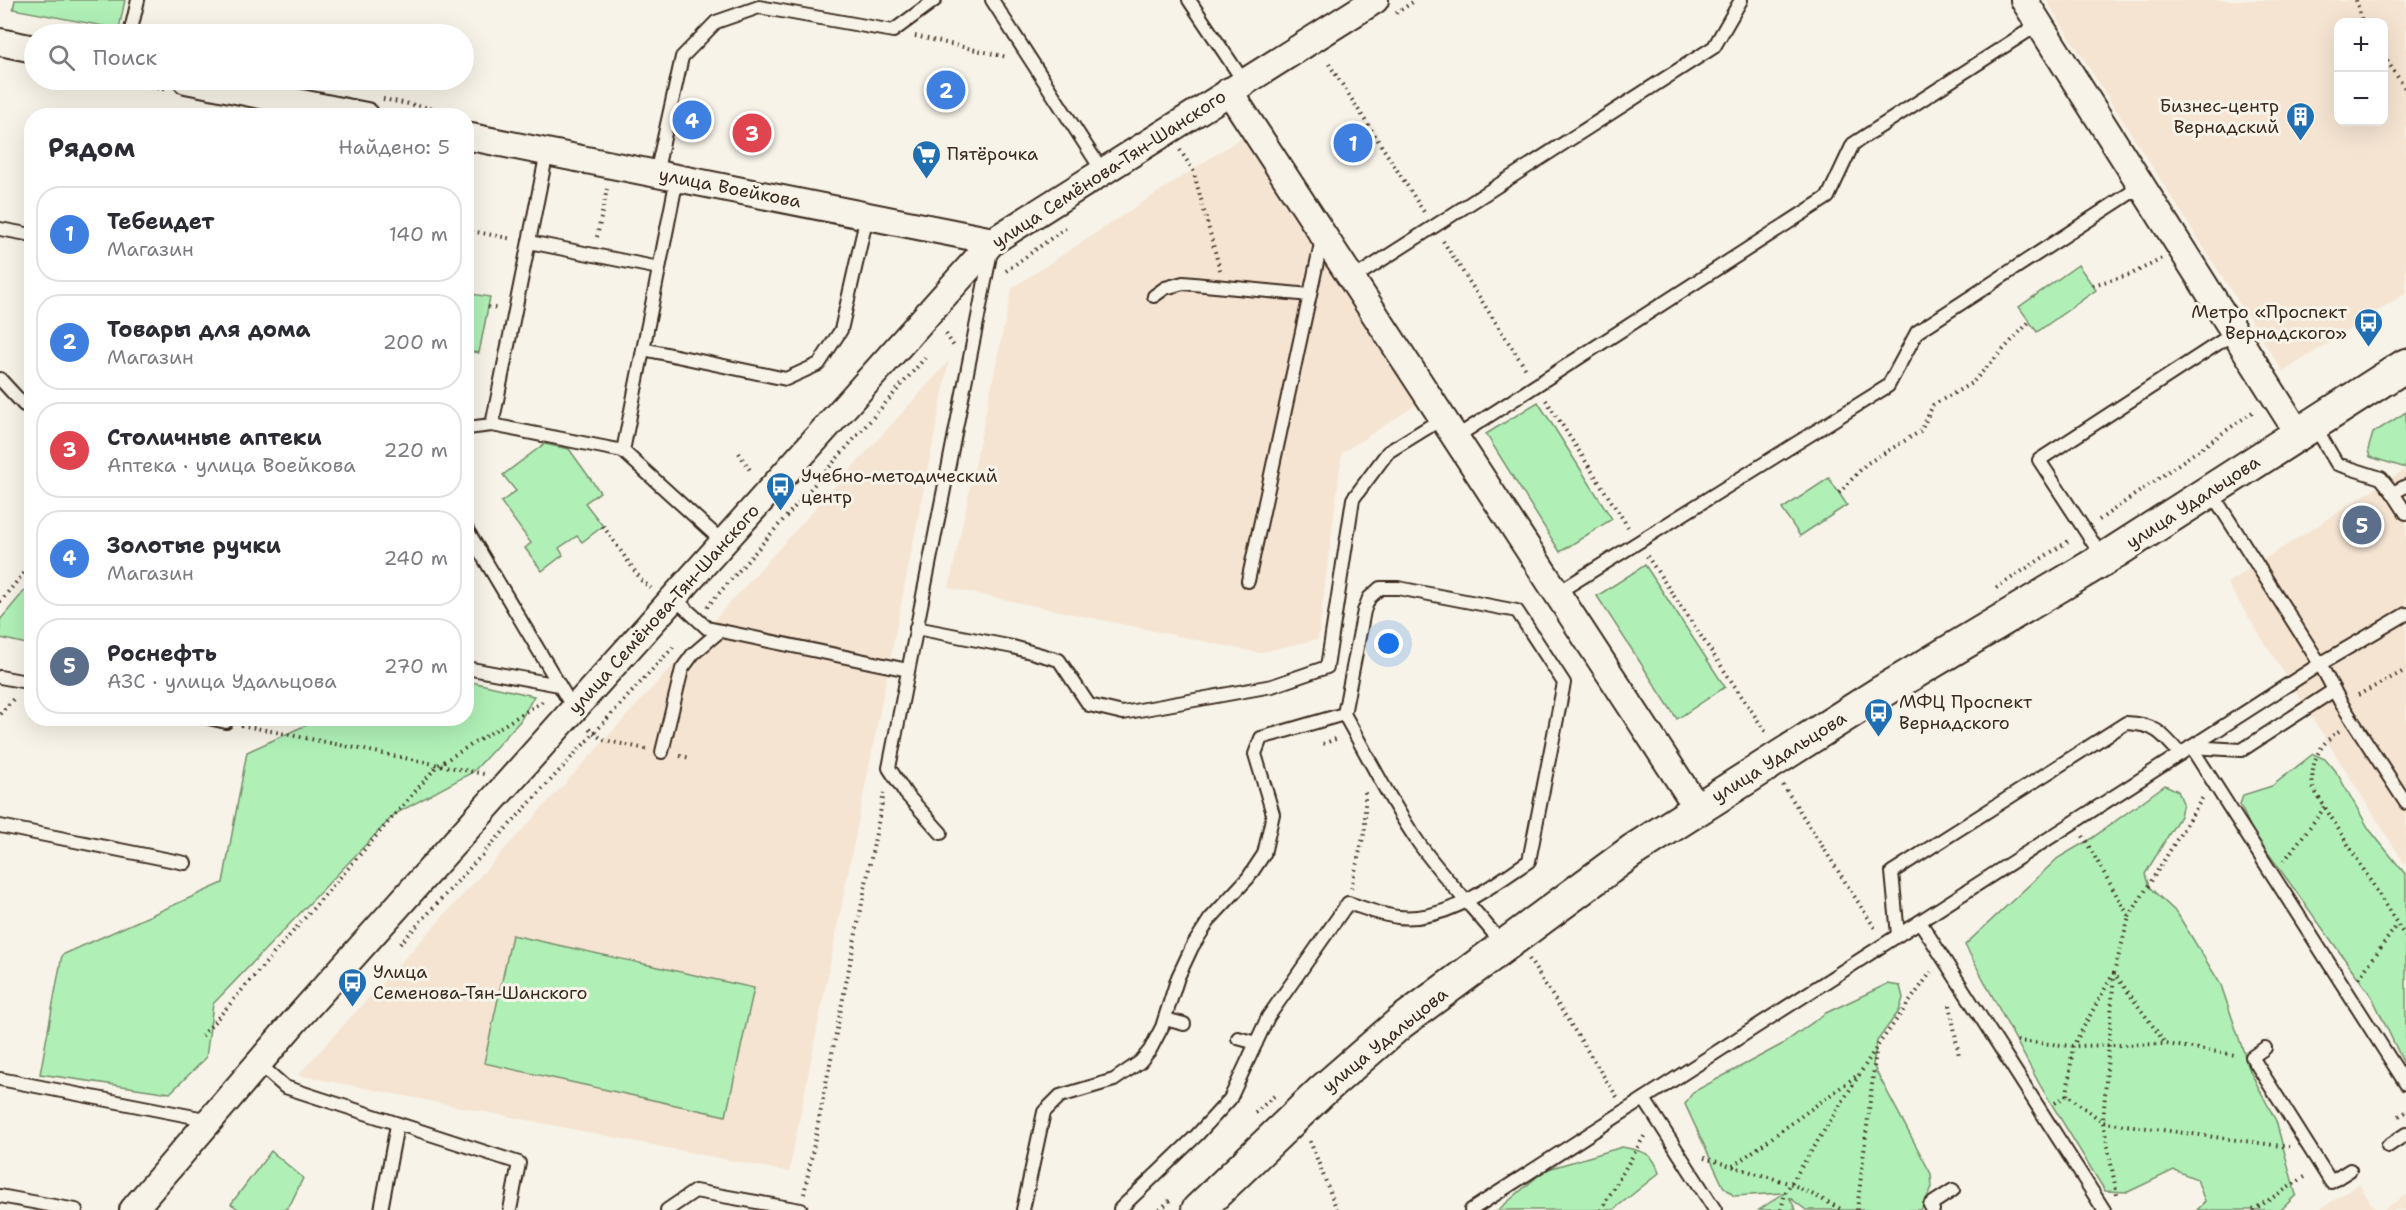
<!DOCTYPE html>
<html lang="ru">
<head>
<meta charset="utf-8">
<style>
	body { margin:0; font-family:"Shantell Sans",sans-serif; background:#f2f2f3; color:#2b2b33 }
	.controls { position:absolute; right:18px; top:18px; display:grid; overflow:hidden; border-radius:12px; box-shadow:0 6px 24px #0002 }
	.controls button { width:54px; height:54px; display:grid; place-items:center; padding:0; border:0; border-bottom:2px solid #e1e1e2; background:#fff; color:#2b2b33; font:30px sans-serif }
	.you { position:absolute; left:1389px; top:644px; width:21px; height:21px; margin:-15px; border:4px solid #fff; border-radius:50%; background:#1a73e8; box-shadow:0 0 0 9px #1a73e833 }
	.badge { display:grid; place-items:center; width:39px; height:39px; border-radius:50%; background:#1a73e8; color:#fff; font-size:20px; font-weight:700 }
	.pin { position:absolute; translate:-50% -50%; border:3px solid #fff; box-shadow:0 2px 6px #0006 }
	.list { margin:0; padding:0; list-style:none }
	h2 { display:flex; justify-content:space-between; align-items:center; height:78px; margin:0; padding:0 24px; font-size:26px }
	h2 small { font-size:20px; font-weight:400; color:#7c7c81 }
	.list li { display:grid; grid-template-columns:39px 1fr auto; gap:18px; align-items:center; box-sizing:border-box; height:96px; margin:0 12px 12px; padding:0 12px; border:2px solid #e1e1e2; border-radius:24px }
	.list b { display:block; font-size:22px; white-space:nowrap }
	.list p { margin:0; font-size:20px; white-space:nowrap; color:#7c7c81 }
	.list em { font-size:20px; font-style:normal; color:#7c7c81 }
	.icon { flex:none; width:33px; height:33px; fill:none; stroke:currentColor; stroke-width:2; stroke-linecap:round; stroke-linejoin:round }
	.map { position:relative; flex:none; width:2406px; height:1210px; overflow:hidden }
	.search { position:absolute; background:#fff; box-shadow:0 6px 24px #0002; left:24px; top:24px; width:450px; height:66px; display:flex; align-items:center; gap:15px; box-sizing:border-box; padding:0 21px; border-radius:33px; color:#7c7c81; font-size:22px }
	.panel { position:absolute; background:#fff; box-shadow:0 6px 24px #0002; left:24px; top:108px; width:450px; height:618px; border-radius:24px }
	.map>svg:first-child { display:block }
</style>
</head>
<body>
<div class="map">
<svg width="2406" height="1210" viewBox="0 0 2406 1210">
	<rect width="100%" height="100%" fill="#f7f3e8"/>
	<filter id="ink" filterUnits="userSpaceOnUse"><feTurbulence type="fractalNoise" baseFrequency=".0167" numOctaves="2"/><feDisplacementMap in="SourceGraphic" scale="12" xChannelSelector="R" yChannelSelector="G"/><feConvolveMatrix kernelMatrix="1 2 1 2 8 2 1 2 1" color-interpolation-filters="sRGB"/></filter>
	<g filter="url(#ink)">
		<!-- built -->
		<g fill="#f5e4d2" fill-rule="evenodd">
			<path d="M2046 0H2406V293L2283 372ZM2384 22V122H2338V22Z"/>
			<polygon points="1241,138 1416,405 1342,453 1318,639 1259,653 949,588 1012,288"/>
			<polygon points="949,361 789,1172 298,1075 707,628"/>
			<polygon points="2406,469 2406,866 2227,583"/>
			<polygon points="2359,1184 2375,1210 2319,1210"/>
			<polygon points="2406,1195 2406,1210 2383,1210"/>
		</g>
		<!-- green -->
		<g fill="#b0f0b7" stroke="#768d6a" stroke-width="1.5">
			<polygon points="15,0 125,0 119,29 13,9"/>
			<polygon points="2078,265 2096,290 2037,332 2019,307"/>
			<polygon points="466,293 490,297 479,353 467,351"/>
			<polygon points="1538,402 1612,519 1560,552 1486,434"/>
			<polygon points="2406,412 2406,468 2370,457 2368,450 2373,433"/>
			<polygon points="544,444 569,449 600,492 585,503 603,526 582,542 577,536 559,548 563,555 542,571 525,548 531,543 501,502 516,491 503,475"/>
			<polygon points="1829,478 1847,505 1800,536 1782,509"/>
			<polygon points="1645,565 1725,687 1677,719 1597,596"/>
			<polygon points="31,583 31,645 0,638 0,620"/>
			<polygon points="467,681 534,696 520,721 473,772 395,814 213,1004 206,1058 170,1093 40,1074 62,955 223,883 247,752 319,719 466,718"/>
			<polygon points="2313,754 2325,759 2338,775 2369,829 2406,875 2406,1068 2372,997 2253,832 2240,805 2243,795 2272,786"/>
			<polygon points="2165,785 2178,791 2183,803 2180,816 2145,874 2149,887 2177,913 2221,985 2250,1071 2276,1121 2296,1195 2281,1210 2197,1210 2205,1202 2197,1179 2174,1170 2128,1192 2105,1191 2041,1087 1965,945 2058,858 2092,838"/>
			<polygon points="512,935 754,988 726,1116 484,1063"/>
			<polygon points="1887,984 1900,986 1903,998 1899,1011 1877,1041 1873,1065 1931,1174 1932,1187 1921,1210 1806,1210 1789,1197 1796,1210 1759,1210 1784,1193 1734,1196 1723,1186 1685,1104 1693,1092 1781,1045 1826,1013"/>
			<path d="M1622 1147C1642 1151 1654 1152 1659 1173L1613 1210H1498L1545 1170Z"/>
			<polygon points="271,1151 303,1178 291,1203 285,1210 240,1210 231,1204"/>
		</g>
		<g fill="none" stroke-linecap="round" stroke-linejoin="round">
			<defs>
				<g id="service">
					<polyline points="992,0 1103,172"/>
					<polyline points="1189,0 1244,82"/>
					<polyline points="130,34 138,0"/>
					<polyline points="547,152 492,425 623,451"/>
					<polyline points="656,174 682,57 716,22 759,7 893,31 935,0"/>
					<polyline points="677,178 623,451 724,543"/>
					<polyline points="0,229 32,235"/>
					<polyline points="529,242 659,268"/>
					<polyline points="1352,279 1714,47 1741,0"/>
					<polyline points="1154,296 1165,288 1183,283 1310,295"/>
					<polyline points="643,349 786,379 819,364 841,330 867,216"/>
					<polyline points="0,379 24,405 32,407"/>
					<polyline points="2314,425 2337,464 2381,478 2393,493 2406,486"/>
					<polyline points="467,428 492,425"/>
					<polyline points="1456,437 1828,197 1853,144 2039,24"/>
					<polyline points="2393,493 2406,513"/>
					<polyline points="466,528 567,698 576,707"/>
					<polyline points="2103,558 2039,460 2234,333"/>
					<polyline points="1248,581 1322,239"/>
					<polyline points="1557,593 1888,386 1917,332 2141,186"/>
					<polyline points="674,598 707,628 908,670"/>
					<polyline points="2406,614 2320,664 2341,703 2406,803"/>
					<polyline points="916,628 1013,647 1059,660 1089,705 1123,713 1272,686 1327,667 1353,499 1388,452 1443,418"/>
					<polyline points="466,668 559,685"/>
					<polyline points="0,677 32,683"/>
					<polyline points="209,718 226,722"/>
					<polyline points="2191,747 2406,1084"/>
					<polyline points="2191,747 2242,750 2334,690"/>
					<polyline points="662,752 682,669 693,654 720,631"/>
					<polyline points="0,826 185,863"/>
					<polyline points="941,833 906,794 889,768 991,251"/>
					<polyline points="1920,922 2104,1210"/>
					<path d="M1898 935 1892 872 2126 723C2155 724 2162 733 2180 754"/>
					<polyline points="1165,1019 1184,1024"/>
					<polyline points="1238,1038 1256,1043"/>
					<polyline points="2265,1048 2252,1057 2331,1182 2350,1170"/>
					<polyline points="259,1064 285,1087 519,1163 510,1210"/>
					<polyline points="0,1079 210,1120"/>
					<polyline points="1644,1099 1715,1210"/>
					<polyline points="2388,1146 2406,1134"/>
					<polyline points="0,1196 76,1210"/>
					<path d="M1120 1209 1197 1135 1230 1099 1268 1017 1348 903C1364 908 1381 915 1398 917 1448 922 1491 886 1529 861L1564 683 1517 611 1398 588H1380L1369 598 1364 611 1344 714C1368 756 1390 802 1418 842 1443 878 1476 910 1503 945"/>
					<polyline points="381,1210 397,1125"/>
					<polyline points="667,1210 695,1191 801,1210"/>
					<polyline points="1023,1210 1044,1112 1060,1096 1114,1080 1140,1062 1150,1050 1162,1027 1178,977 1192,947 1210,919 1248,878 1264,854 1273,814 1255,754 1261,738 1344,714"/>
					<polyline points="1471,1210 2320,664 2211,492"/>
					<polyline points="1933,1210 1930,1205 1953,1190"/>
				</g>
				<g id="minor">
					<polyline points="2024,0 2298,433"/>
					<polyline points="0,42 34,49"/>
					<polyline points="186,80 366,116"/>
					<polyline points="1229,91 1698,809"/>
					<polyline points="466,136 993,241"/>
					<polyline points="133,1210 294,1022 993,241 1375,0"/>
				</g>
				<polyline id="tertiary" points="1198,1210 1322,1091 1400,1023 1632,851 1880,693 2104,559 2406,365"/>
			</defs>
			<!-- service casing -->
			<use href="#service" stroke="#3b2a1e" stroke-width="16"/>
			<!-- minor casing -->
			<use href="#minor" stroke="#3b2a1e" stroke-width="30"/>
			<!-- tertiary casing -->
			<use href="#tertiary" stroke="#3b2a1e" stroke-width="36"/>
			<!-- path -->
			<g stroke="#3b2a1e" stroke-width="4" stroke-dasharray="1.5 4.5" stroke-linecap="butt">
				<polyline points="2356,0 2362,22"/>
				<polyline points="1396,13 1416,0"/>
				<polyline points="915,36 1007,57"/>
				<polyline points="2384,56 2406,90"/>
				<polyline points="1329,64 1424,212"/>
				<polyline points="116,80 166,89"/>
				<polyline points="383,99 455,113"/>
				<polyline points="1180,150 1193,170 1220,270"/>
				<polyline points="466,230 513,239"/>
				<polyline points="597,237 607,189"/>
				<polyline points="1443,241 1527,371"/>
				<polyline points="1006,271 1068,226"/>
				<polyline points="2093,285 2129,275 2162,259"/>
				<polyline points="488,307 499,309"/>
				<polyline points="946,334 955,348"/>
				<polyline points="1546,400 1628,527"/>
				<polyline points="739,453 752,473"/>
				<polyline points="1839,493 1866,464 1921,431 1933,405 1972,383 2030,321"/>
				<polyline points="2099,520 2254,411"/>
				<polyline points="603,526 642,581 651,588"/>
				<polyline points="1647,556 1767,734"/>
				<polyline points="1996,588 2070,540"/>
				<polyline points="0,602 32,563"/>
				<polyline points="707,607 925,358"/>
				<polyline points="2358,695 2406,670"/>
				<polyline points="0,714 15,697"/>
				<polyline points="241,725 484,774"/>
				<polyline points="589,729 603,740 646,749"/>
				<path d="M2339 731C2318 745 2310 763 2313 788L2406 938"/>
				<polyline points="1323,744 1338,738"/>
				<polyline points="680,756 691,758"/>
				<polyline points="1783,785 1876,930"/>
				<polyline points="2083,836 2129,917 2114,973 2166,1044 2236,1055"/>
				<polyline points="2284,861 2325,807"/>
				<polyline points="1351,888 1365,829 1365,792"/>
				<polyline points="2129,917 2203,797"/>
				<polyline points="400,944 675,645"/>
				<polyline points="1529,959 1617,1097"/>
				<polyline points="2114,973 2103,1122 2117,1195"/>
				<polyline points="2359,978 2397,925"/>
				<polyline points="1950,1005 1959,1056"/>
				<polyline points="202,1036 438,765 545,700"/>
				<polyline points="2017,1041 2073,1046 2165,1044"/>
				<polyline points="2067,1095 2073,1046 2112,976"/>
				<polyline points="2055,1103 2067,1095 2103,1122 2289,1147"/>
				<polyline points="1255,1113 1274,1096"/>
				<polyline points="2399,1116 2406,1112"/>
				<polyline points="1310,1141 1337,1210"/>
				<polyline points="1704,1158 1792,1184 1843,1210"/>
				<polyline points="1733,1166 1859,1074"/>
				<polyline points="804,1194 884,793"/>
				<polyline points="1160,1210 1172,1198"/>
				<polyline points="1601,1210 1646,1133"/>
				<polyline points="1781,1210 1785,1193 1876,1048 1931,972"/>
				<polyline points="1857,1210 1876,1051"/>
				<polyline points="2253,1210 2308,1175"/>
			</g>
			<!-- service -->
			<use href="#service" stroke="#f7f3e8" stroke-width="12"/>
			<!-- minor -->
			<use href="#minor" stroke="#f7f3e8" stroke-width="26"/>
			<!-- tertiary -->
			<use href="#tertiary" stroke="#f7f3e8" stroke-width="32"/>
		</g>
	</g>
	<!-- icons -->
	<defs>
		<symbol id="building-pin" viewBox="-11 -11 22 30"><path d="M0 17L-7.5 6A9.5 9.5 0 1 1 7.5 6Z" fill="#1f6fb2" stroke="#f7f3e8"/><path d="M-4-6H4V6H1V3H-1V6H-4ZM-2.5-4.3h1.7v1.8h-1.7ZM.8-4.3h1.7v1.8H.8ZM-2.5-1h1.7V.8h-1.7ZM.8-1h1.7V.8H.8Z" fill="#fff"/></symbol>
		<symbol id="supermarket-pin" viewBox="-11 -11 22 30"><path d="M0 17L-7.5 6A9.5 9.5 0 1 1 7.5 6Z" fill="#1f6fb2" stroke="#f7f3e8"/><path d="M-6-5.5h2.5l.6 2H6L4.5 2H-2.5L-4.4-4H-6ZM-1.5 3.2a1.3 1.3 0 1 0 .1 0ZM3 3.2a1.3 1.3 0 1 0 .1 0Z" fill="#fff"/></symbol>
		<symbol id="bus-pin" viewBox="-11 -11 22 30"><path d="M0 17L-7.5 6A9.5 9.5 0 1 1 7.5 6Z" fill="#1f6fb2" stroke="#f7f3e8"/><path d="M-5-6H5V4H4V6H2V4H-2V6H-4V4H-5ZM-3.5-4V0h7V-4ZM-3.5 1.2v1.5H-2V1.2ZM2 1.2v1.5H3.5V1.2Z" fill="#fff"/></symbol>
	</defs>
	<g fill-rule="evenodd">
		<use href="#building-pin" x="2284" y="100" width="33" height="45"/>
		<use href="#supermarket-pin" x="910" y="138" width="33" height="45"/>
		<use href="#bus-pin" x="2352" y="306" width="33" height="45"/>
		<use href="#bus-pin" x="764" y="470" width="33" height="45"/>
		<use href="#bus-pin" x="1862" y="696" width="33" height="45"/>
		<use href="#bus-pin" x="336" y="966" width="33" height="45"/>
	</g>
	<g text-anchor="middle" stroke-width="6" stroke-linejoin="round" paint-order="stroke">
		<!-- poi labels -->
		<g font-size="18" fill="#3b2a1e" stroke="#f7f3e8" text-anchor="start">
			<text x="2279" y="112" text-anchor="end">Бизнес-центр<tspan x="2279" dy="21">Вернадский</tspan></text>
			<text x="947" y="160">Пятёрочка</text>
			<text x="2347" y="318" text-anchor="end">Метро «Проспект<tspan x="2347" dy="21">Вернадского»</tspan></text>
			<text x="801" y="482">Учебно-методический<tspan x="801" dy="21">центр</tspan></text>
			<text x="1899" y="708">МФЦ Проспект<tspan x="1899" dy="21">Вернадского</tspan></text>
			<text x="373" y="978">Улица<tspan x="373" dy="21">Семенова-Тян-Шанского</tspan></text>
		</g>
		<!-- street labels -->
		<g font-size="18" fill="#3b2a1e" stroke="#f7f3e8">
			<text transform="translate(1109 169) rotate(-33)" y="6">улица Семёнова-Тян-Шанского</text>
			<text transform="translate(730 188) rotate(11)" y="6">улица Воейкова</text>
			<text transform="translate(2193 502) rotate(-33)" y="6">улица Удальцова</text>
			<text transform="translate(664 609) rotate(-48)" y="6">улица Семёнова-Тян-Шанского</text>
			<text transform="translate(1779 757) rotate(-32)" y="6">улица Удальцова</text>
			<text transform="translate(1385 1040) rotate(-39)" y="6">улица Удальцова</text>
		</g>
	</g>
</svg>
<div class="controls">
<button>+</button>
<button>−</button>
</div>
<div class="you"></div>
<div class="pin badge" style="left:1353px;top:143px;background:#3f7fe0">1</div>
<div class="pin badge" style="left:946px;top:90px;background:#3f7fe0">2</div>
<div class="pin badge" style="left:752px;top:133px;background:#e0444e">3</div>
<div class="pin badge" style="left:692px;top:120px;background:#3f7fe0">4</div>
<div class="pin badge" style="left:2362px;top:525px;background:#5c6f8a">5</div>
<div class="search"><svg class="icon" aria-label="search" viewBox="0 0 24 24"><circle cx="10" cy="10" r="6"/><path d="M15 15l6 6"/></svg>Поиск</div>
<section class="panel">
<h2>Рядом<small>Найдено: 5</small></h2>
<ul class="list">
<li><span class="badge" style="background:#3f7fe0">1</span><div><b>Тебеидет</b><p>Магазин</p></div><em>140 m</em></li>
<li><span class="badge" style="background:#3f7fe0">2</span><div><b>Товары для дома</b><p>Магазин</p></div><em>200 m</em></li>
<li><span class="badge" style="background:#e0444e">3</span><div><b>Столичные аптеки</b><p>Аптека · улица Воейкова</p></div><em>220 m</em></li>
<li><span class="badge" style="background:#3f7fe0">4</span><div><b>Золотые ручки</b><p>Магазин</p></div><em>240 m</em></li>
<li><span class="badge" style="background:#5c6f8a">5</span><div><b>Роснефть</b><p>АЗС · улица Удальцова</p></div><em>270 m</em></li>
</ul>
</section>
</div>
</body>
</html>
